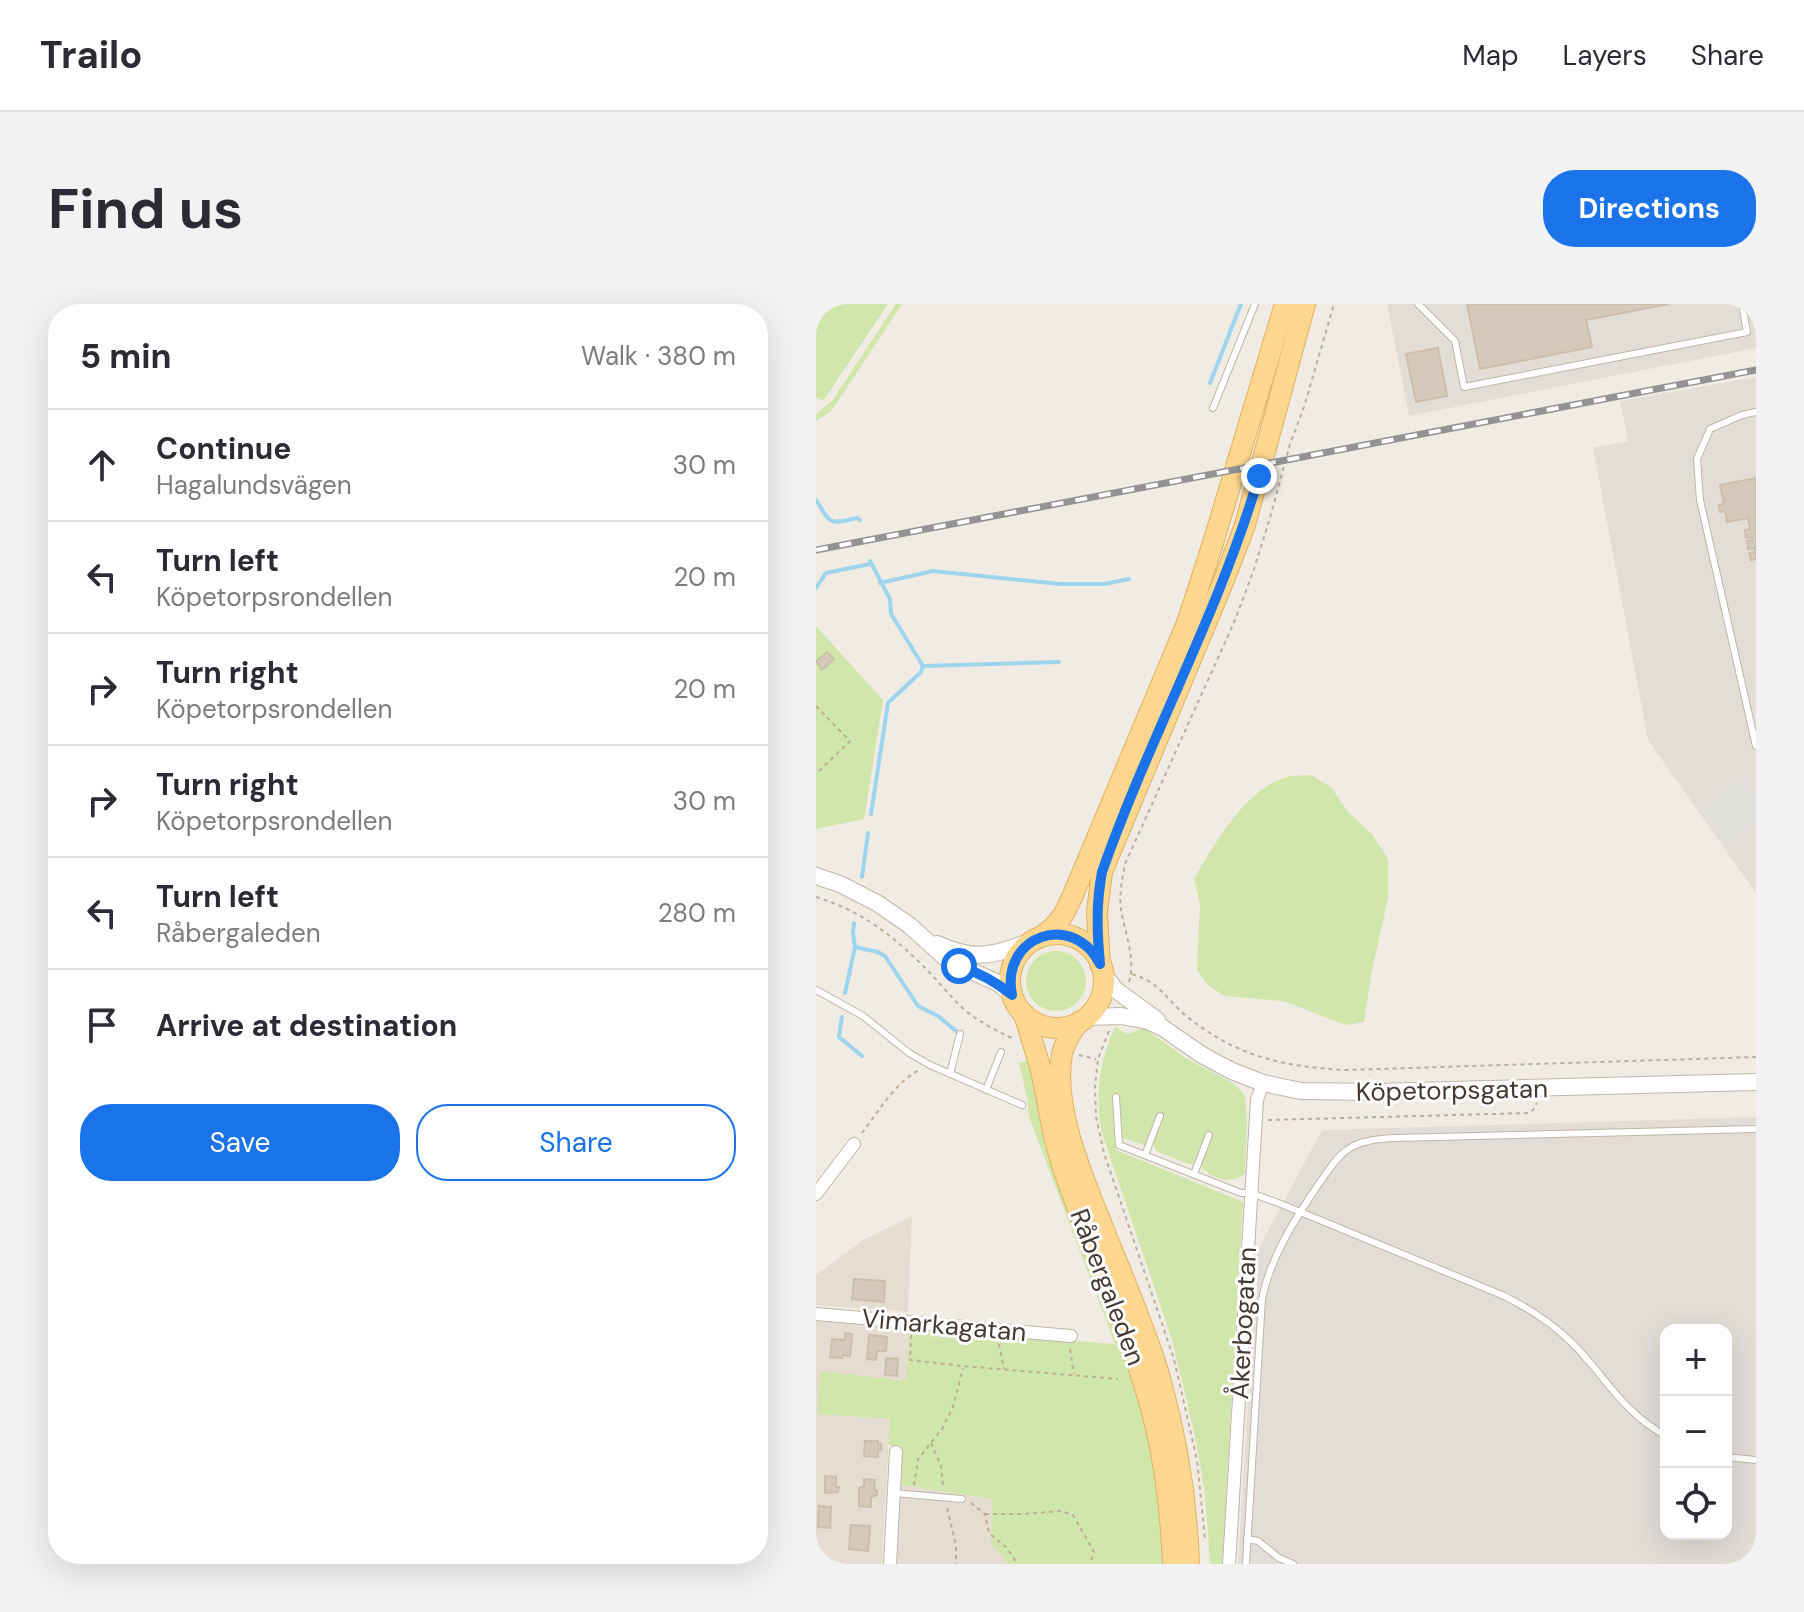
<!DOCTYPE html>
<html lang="en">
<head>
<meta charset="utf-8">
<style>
	body { margin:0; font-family:"DM Sans",sans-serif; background:#f2f2f3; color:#2b2b33 }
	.controls { position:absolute; right:24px; bottom:24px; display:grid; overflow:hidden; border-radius:16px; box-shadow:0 8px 32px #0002 }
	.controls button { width:72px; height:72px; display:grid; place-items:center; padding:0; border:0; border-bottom:2px solid #e1e1e2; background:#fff; color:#2b2b33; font:40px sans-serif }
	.stop { position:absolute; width:24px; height:24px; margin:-18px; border:6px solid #1a73e8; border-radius:50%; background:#fff }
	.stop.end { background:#1a73e8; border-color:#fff; box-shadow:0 2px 8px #0008 }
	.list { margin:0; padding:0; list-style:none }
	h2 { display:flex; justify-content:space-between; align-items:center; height:104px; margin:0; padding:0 32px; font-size:34px }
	h2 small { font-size:26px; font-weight:400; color:#7c7c81 }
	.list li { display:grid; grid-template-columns:52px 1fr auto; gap:24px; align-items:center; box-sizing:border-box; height:112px; padding:0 32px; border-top:2px solid #e1e1e2 }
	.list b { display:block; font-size:30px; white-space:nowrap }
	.list p { margin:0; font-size:26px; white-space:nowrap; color:#7c7c81 }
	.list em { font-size:26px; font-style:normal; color:#7c7c81 }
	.actions { display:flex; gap:16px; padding:24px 32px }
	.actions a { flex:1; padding:18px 0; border:2px solid #1a73e8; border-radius:32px; text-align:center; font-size:28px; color:#1a73e8 }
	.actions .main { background:#1a73e8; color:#fff }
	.icon { flex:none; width:44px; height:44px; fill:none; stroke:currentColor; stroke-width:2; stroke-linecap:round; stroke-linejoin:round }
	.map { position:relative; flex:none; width:940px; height:1260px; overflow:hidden; border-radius:32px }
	header { display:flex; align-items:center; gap:48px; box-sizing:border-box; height:112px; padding:0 40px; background:#fff; border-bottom:2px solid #e1e1e2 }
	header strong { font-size:38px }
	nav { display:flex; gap:44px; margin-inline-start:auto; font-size:28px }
	.intro { display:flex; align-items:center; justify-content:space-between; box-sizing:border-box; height:192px; padding:0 48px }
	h1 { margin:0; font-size:56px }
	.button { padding:20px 36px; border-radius:32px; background:#1a73e8; color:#fff; font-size:28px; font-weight:700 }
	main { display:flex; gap:48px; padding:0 48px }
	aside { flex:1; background:#fff; border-radius:32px; box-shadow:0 8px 32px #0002 }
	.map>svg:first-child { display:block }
</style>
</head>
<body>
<header>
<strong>Trailo</strong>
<nav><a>Map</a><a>Layers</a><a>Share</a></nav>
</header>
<div class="intro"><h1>Find us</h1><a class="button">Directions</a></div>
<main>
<aside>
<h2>5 min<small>Walk · 380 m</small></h2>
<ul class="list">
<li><svg class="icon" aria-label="ahead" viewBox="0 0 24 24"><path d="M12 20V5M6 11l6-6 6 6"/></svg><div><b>Continue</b><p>Hagalundsvägen</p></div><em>30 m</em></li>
<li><svg class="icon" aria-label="left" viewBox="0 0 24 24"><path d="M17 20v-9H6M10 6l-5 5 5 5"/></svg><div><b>Turn left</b><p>Köpetorpsrondellen</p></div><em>20 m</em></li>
<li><svg class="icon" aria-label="right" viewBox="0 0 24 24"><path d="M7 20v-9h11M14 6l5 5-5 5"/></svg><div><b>Turn right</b><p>Köpetorpsrondellen</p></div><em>20 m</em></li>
<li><svg class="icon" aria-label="right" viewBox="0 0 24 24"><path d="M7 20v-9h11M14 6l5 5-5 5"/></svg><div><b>Turn right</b><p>Köpetorpsrondellen</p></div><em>30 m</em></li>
<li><svg class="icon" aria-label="left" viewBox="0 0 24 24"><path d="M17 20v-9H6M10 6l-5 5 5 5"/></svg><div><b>Turn left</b><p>Råbergaleden</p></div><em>280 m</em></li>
<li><svg class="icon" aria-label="arrive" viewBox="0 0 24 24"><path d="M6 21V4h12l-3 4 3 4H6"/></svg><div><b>Arrive at destination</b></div></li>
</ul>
<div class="actions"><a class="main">Save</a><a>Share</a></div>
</aside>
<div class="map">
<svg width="940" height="1260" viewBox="0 0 940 1260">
	<rect width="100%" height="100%" fill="#f1ece3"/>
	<!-- residential -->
	<g fill="#e5ddd1">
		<polygon points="96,912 92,1008 0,1001 0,971 47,936"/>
		<polygon points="0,1017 94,1024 90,1078 5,1068 3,1110 74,1115 66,1260 0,1260"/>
		<polygon points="85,1181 176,1195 175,1239 192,1260 81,1260"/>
	</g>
	<!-- industrial -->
	<g fill="#e3ddd8" fill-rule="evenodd">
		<polygon points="571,0 940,0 940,44 593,112"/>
		<polygon points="940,73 940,589 832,436 777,144 812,137 804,97"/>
		<path d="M940 813V1260H422L441 947 506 826ZM850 1026H910V1230H850Z"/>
	</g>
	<!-- green -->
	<g fill="#d0e6ab">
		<polygon points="0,0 72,0 7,97 0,93"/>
		<polygon points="80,0 86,0 20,100 15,107 0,117 0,110 16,97"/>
		<polygon points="0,322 67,396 48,515 0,525"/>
		<path d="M495 471 515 483 532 508 556 530 572 555V594L555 671 548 718 530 721 467 697 408 692 391 680 381 666 384 600 378 575C399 540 431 480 476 472 482 471 489 472 495 471Z"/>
		<circle cx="240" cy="677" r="30"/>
		<path d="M299 723 312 730 327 724 331 726 371 755 417 779 429 791 431 820 429 869C417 882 395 875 385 862L392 829 377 860H372L340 847 337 838 347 810 343 809 332 838 328 841 306 834 298 792 300 846 427 898 406 1260H394C392 1235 391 1209 388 1184 381 1134 368 1085 356 1036L286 829C279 789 282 761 299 723Z"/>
		<polygon points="212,756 234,853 306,1039 324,1098 338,1157 344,1200 348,1260 192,1260 175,1239 176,1195 85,1181 86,1147 72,1140 74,1115 2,1110 4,1067 90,1077 94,1024 299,1040 213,813 211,793 203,759"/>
	</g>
	<!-- parking -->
	<polygon fill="#e1dfdb" points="925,473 940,493 940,520 911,541 883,504"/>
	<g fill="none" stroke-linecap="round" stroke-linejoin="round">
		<!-- stream -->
		<g stroke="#9ed4ee" stroke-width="4">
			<polyline points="394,79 425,0"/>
			<path d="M0 196C15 220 13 221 41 214L44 216"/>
			<polyline points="54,257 74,295 75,310 107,362 105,368 72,399 55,510"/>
			<polyline points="64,279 117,267 244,280 289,280 313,275"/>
			<polyline points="0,284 10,269 54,260"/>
			<polyline points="107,362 243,358"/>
			<polyline points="46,573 52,529"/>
			<polyline points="39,643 62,648 69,652 102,702 122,712 140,727"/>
			<polyline points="29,689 39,643 37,629 38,619"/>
			<polyline points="26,713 23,733 46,752"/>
		</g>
	</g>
	<!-- building -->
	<g fill="#d5c9bb" stroke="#cdbeac" stroke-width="2">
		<polygon points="651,0 853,0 770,16 776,43 664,65"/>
		<polygon points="622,44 631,92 600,98 590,50"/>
		<polygon points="940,174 940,255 935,256 933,249 939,248 938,244 932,245 931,237 936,236 936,233 930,234 929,226 934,225 932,214 911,218 909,207 904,208 903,201 908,200 904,181"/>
		<polygon points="11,348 18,355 6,366 0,357"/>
		<polygon points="38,975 69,977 68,998 36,995"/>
		<polygon points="29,1029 36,1030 34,1052 27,1051 26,1054 14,1053 16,1035 29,1036"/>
		<polygon points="53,1031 71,1033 70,1047 61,1047 60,1056 51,1055"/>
		<polygon points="70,1054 82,1055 81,1072 69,1071"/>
		<polygon points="49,1137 62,1137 62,1140 65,1140 65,1146 62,1145 62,1153 48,1152"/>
		<polygon points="9,1172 20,1173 20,1183 23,1183 22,1188 9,1189"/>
		<polygon points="48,1175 59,1176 58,1186 61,1186 61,1191 55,1193 55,1203 43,1202 43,1184 48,1182"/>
		<polygon points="3,1202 15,1203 14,1224 2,1223"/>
		<polygon points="35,1221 54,1222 52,1247 33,1245"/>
	</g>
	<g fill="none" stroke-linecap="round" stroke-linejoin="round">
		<defs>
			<g id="service">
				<polyline points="602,0 639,37 648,83 931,28 926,0"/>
				<polyline points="397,104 439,0"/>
				<polyline points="940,108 926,111 894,125 881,155 884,196 940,442"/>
				<polyline points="0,686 47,712 93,749 114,761 206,801"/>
				<polyline points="134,770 144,730"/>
				<polyline points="170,786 185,748"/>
				<path d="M300 793 303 841 425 889H435L465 900 686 991C711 1003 733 1017 753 1036 788 1069 804 1107 850 1132"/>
				<polyline points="329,851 344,812"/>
				<polyline points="378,870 393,831"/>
				<polyline points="910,1153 940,1156"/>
				<polyline points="78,1189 146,1195"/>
				<polyline points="431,1235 442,1237 463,1254 477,1260"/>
				<path d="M430 1260 446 995C454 955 477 918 500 884 509 872 518 855 531 846 544 836 563 835 579 834L940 825"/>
			</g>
			<g id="minor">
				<polyline points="0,890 38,840"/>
				<polyline points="0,1010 255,1032"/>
				<polyline points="74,1260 80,1148"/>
				<polyline points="413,1260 441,796 447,779"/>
			</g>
			<g id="tertiary">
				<polyline points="0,572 24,580 61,599 93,621 133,657 182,679 196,691"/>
				<path d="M121 640C160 658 177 651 216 637"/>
				<polyline points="287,670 300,686 341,716"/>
				<polyline points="271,713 305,712 332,717 347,724 386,751 416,767 447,779 485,787 561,788 940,778"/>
			</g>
			<g id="primary">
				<circle cx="241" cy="677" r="47"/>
				<path d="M226 632C243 621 249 609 257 591L371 319 397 239 469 0"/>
				<polyline points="284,660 281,608 286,568 408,276 429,221 489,0"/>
				<path d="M208 710 225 766 238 832 246 861C275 948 317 1030 339 1120 350 1166 355 1213 357 1260"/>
				<path d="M263 718C255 728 249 737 246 750 236 804 268 876 288 926 307 974 329 1023 344 1074 361 1135 371 1196 373 1260"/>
			</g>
		</defs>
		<!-- service casing -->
		<use href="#service" stroke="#bfb6a9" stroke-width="8"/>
		<!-- minor casing -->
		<use href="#minor" stroke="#bfb6a9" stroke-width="14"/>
		<!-- tertiary casing -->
		<use href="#tertiary" stroke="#bfb6a9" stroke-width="18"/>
		<!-- primary casing -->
		<use href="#primary" stroke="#e1b161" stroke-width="22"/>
		<!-- path -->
		<g stroke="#bead97" stroke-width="2" stroke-dasharray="4 4" stroke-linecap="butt">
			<polyline points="0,402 34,437 0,470"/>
			<path d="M0 593C46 607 79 633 112 667 125 680 136 695 150 707 165 719 181 727 198 735"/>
			<path d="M316 670C345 679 348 693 369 711 419 752 467 763 530 766L940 753"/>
			<path d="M313 678C320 655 309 629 305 606 303 590 306 575 309 560L419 316 438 265 454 214 474 140 488 103 518 0"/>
			<polyline points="293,727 282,755 279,782 280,813 288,849 358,1055 381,1156 389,1235"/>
			<polyline points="263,751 280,755"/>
			<polyline points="452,816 713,809 717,806 721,799"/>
			<path d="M46 829C62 808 79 779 103 766"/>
			<polyline points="95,1031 94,1056 147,1062 302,1075"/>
			<polyline points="183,1040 188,1065"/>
			<polyline points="254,1045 258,1070"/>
			<polyline points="115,1139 125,1162 127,1182"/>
			<polyline points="98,1181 102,1155 126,1125 137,1103 147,1064"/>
			<polyline points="155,1199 169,1210 173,1229 190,1243 202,1260"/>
			<polyline points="131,1204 140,1241 140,1260"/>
			<polyline points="169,1210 208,1210 245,1207 257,1211 278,1248 274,1260"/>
		</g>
		<!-- service -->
		<use href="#service" stroke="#fff" stroke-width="6"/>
		<!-- minor -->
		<use href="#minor" stroke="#fff" stroke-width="12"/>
		<!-- tertiary -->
		<use href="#tertiary" stroke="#fff" stroke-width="16"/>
		<!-- primary -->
		<use href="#primary" stroke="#fdd690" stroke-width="20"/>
		<defs>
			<polyline id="rail" points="0,246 940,66"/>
		</defs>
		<!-- rail casing -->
		<use href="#rail" stroke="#939393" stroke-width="7"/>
		<!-- rail -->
		<use href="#rail" stroke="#fff" stroke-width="4" stroke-dasharray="12" stroke-linecap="butt"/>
	</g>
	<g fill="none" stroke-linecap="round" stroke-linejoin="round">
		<!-- route -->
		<path stroke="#1a73e8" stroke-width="10" d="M143 662C164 669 179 677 196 691 184 632 257 606 284 660 281 628 280 600 286 568 333 434 403 309 443 172"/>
	</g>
	<g text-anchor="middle" stroke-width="6" stroke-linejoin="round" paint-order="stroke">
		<!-- street labels -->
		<g font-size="26" fill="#433b33" stroke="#fff">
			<text transform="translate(636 786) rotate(-1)" y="9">Köpetorpsgatan</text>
			<text transform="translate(292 983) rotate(69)" y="9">Råbergaleden</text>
			<text transform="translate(427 1019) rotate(-87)" y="9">Åkerbogatan</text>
			<text transform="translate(128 1021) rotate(5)" y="9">Vimarkagatan</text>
		</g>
	</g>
</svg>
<div class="controls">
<button>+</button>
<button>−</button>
<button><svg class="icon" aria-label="locate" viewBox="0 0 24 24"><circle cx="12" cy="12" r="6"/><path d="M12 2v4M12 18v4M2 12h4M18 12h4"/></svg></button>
</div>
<div class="stop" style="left:143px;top:662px"></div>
<div class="stop end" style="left:443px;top:172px"></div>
</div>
</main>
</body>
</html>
